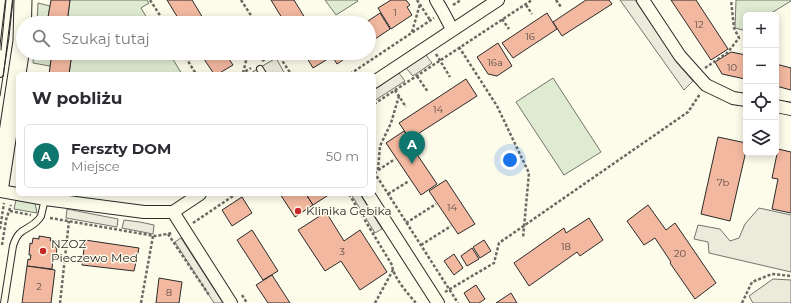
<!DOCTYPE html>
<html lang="pl">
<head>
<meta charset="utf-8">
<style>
	body { margin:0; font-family:Montserrat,sans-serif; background:#f2f2f3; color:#2b2b33 }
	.controls { position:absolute; right:12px; top:12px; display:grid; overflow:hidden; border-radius:6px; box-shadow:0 2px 10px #0003 }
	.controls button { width:36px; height:36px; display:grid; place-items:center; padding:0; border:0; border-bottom:1px solid #e1e1e2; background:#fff; color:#2b2b33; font:20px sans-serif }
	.you { position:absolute; left:510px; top:160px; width:14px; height:14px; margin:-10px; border:3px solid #fff; border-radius:50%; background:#1a73e8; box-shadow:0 0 0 6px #1a73e833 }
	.badge { display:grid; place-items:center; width:26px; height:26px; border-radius:50%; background:#0f766e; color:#fff; font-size:13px; font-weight:700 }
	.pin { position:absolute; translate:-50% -33px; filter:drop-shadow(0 1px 2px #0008) }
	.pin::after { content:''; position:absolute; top:21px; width:14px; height:12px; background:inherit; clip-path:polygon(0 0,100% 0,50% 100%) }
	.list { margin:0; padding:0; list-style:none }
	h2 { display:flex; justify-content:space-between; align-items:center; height:52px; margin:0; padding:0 16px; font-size:17px }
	h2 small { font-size:13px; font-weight:400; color:#7c7c81 }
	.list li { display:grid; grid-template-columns:26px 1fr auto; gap:12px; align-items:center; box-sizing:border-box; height:64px; margin:0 8px 8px; padding:0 8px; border:1px solid #e1e1e2; border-radius:6px }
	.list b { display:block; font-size:15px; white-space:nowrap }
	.list p { margin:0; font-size:13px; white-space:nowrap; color:#7c7c81 }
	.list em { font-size:13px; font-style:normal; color:#7c7c81 }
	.icon { flex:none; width:22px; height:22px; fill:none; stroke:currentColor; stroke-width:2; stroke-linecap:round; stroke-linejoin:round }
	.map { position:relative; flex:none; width:791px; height:303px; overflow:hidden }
	.search { position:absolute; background:#fff; box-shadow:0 2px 10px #0003; left:16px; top:16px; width:360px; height:44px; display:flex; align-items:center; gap:10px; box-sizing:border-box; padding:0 14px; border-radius:22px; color:#7c7c81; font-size:15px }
	.panel { position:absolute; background:#fff; box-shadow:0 2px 10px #0003; left:16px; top:72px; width:360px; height:124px; border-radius:6px }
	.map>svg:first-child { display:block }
</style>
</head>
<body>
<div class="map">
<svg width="791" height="303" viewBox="0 0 791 303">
	<rect width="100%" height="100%" fill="#fdfbea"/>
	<!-- green -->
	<g fill="#deebd1" stroke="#74746e">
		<polygon points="70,0 147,0 149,3 141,8 150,23 67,23"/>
		<polygon points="325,0 357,0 358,1 336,15"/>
		<polygon points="736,0 791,0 791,1 768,15 746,15 746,28 743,30 735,28"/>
		<polygon points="38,3 50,6 47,23 37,23"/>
		<polygon points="34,53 52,53 50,66 33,63"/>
		<polygon points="72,53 169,53 182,74 69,74"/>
		<polygon points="553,78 601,152 564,175 516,102"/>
		<polygon points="16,200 35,203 37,213 14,209"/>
	</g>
	<!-- parking -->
	<g fill="#eceadb" stroke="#74746e">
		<polygon points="620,0 635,0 678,64 693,81 684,90"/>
		<polygon points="426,55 432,63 413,76 406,68"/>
		<polygon points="276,58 285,74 249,74"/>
		<polygon points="399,73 405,81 374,101 374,90"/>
		<polygon points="351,194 360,194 382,229 375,233"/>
		<polygon points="759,208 791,215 791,272 709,253 708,242 694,239 698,225 720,229 730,241 739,238 745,224"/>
		<polygon points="67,209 118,219 117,227 66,218"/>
		<polygon points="124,220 140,222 154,225 153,234 122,228"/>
		<polygon points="181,238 223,303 214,303 175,242"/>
		<polygon points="773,279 791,280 791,303 753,303 749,296"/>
	</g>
	<!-- building -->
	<g fill="#f2b8a0" stroke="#2b2b2b">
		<polygon points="51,0 70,0 67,23 47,23"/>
		<polygon points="167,0 192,0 206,23 181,23"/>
		<polygon points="271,0 294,0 308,23 285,23"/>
		<polygon points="391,0 406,0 410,5 407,7 412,15 391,29 378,8"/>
		<polygon points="586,0 609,0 612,4 562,36 553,22"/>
		<polygon points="671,0 696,0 728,49 711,60"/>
		<polygon points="380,13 390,29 369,43 369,23 365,23"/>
		<polygon points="547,13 557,29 513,58 502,43"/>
		<polygon points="498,43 512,66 497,76 488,74 477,57"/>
		<polygon points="731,52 746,55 746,72 745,79 722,74 715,62"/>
		<polygon points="52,53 72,53 69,74 49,74"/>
		<polygon points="200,53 225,53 233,65 218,74 214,74"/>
		<polygon points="304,53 329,53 331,57 313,68"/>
		<polygon points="330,53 353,53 337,64"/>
		<polygon points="776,64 791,68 791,90 776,86"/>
		<polygon points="466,79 477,96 410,139 399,123"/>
		<polygon points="404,131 410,140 408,141 437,184 421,195 386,143"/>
		<polygon points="718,137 746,143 746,151 730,221 701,214"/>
		<polygon points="778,149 791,152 791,213 772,209 778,179 772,178"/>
		<polygon points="446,180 475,224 458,234 429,191"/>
		<polygon points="280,194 306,194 313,205 295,217"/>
		<polygon points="306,194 330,194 313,205"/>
		<polygon points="242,197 252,213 232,226 222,210"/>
		<polygon points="648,205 666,230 675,223 716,283 695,299 670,263 671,262 655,238 644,245 627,221"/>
		<polygon points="326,212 344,241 360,230 387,272 360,290 341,261 325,271 298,230"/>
		<polygon points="589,218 603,240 580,256 577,252 529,286 514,263 564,228 566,233"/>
		<polygon points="252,230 278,271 263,280 237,240"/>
		<polygon points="39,236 51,238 50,241 56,241 55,247 57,247 56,259 53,259 52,269 27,266 28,259 30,260 31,255 29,255 30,243 32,244 33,238 39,239"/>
		<polygon points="85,240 139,248 134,271 82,265"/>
		<polygon points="484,240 491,251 480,258 473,247"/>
		<polygon points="472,248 479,259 467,266 461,256"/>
		<polygon points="454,254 463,268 454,275 444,261"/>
		<polygon points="27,266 55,270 51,303 22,303"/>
		<polygon points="272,275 290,303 268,303 256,285"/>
		<polygon points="159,278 182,282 179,303 156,303"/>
		<polygon points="476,285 485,299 479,303 470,303 464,293"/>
		<polygon points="511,293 517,303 496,303"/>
	</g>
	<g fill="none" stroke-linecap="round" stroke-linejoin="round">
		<defs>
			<g id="lane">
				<polyline points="260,69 263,74"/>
				<polyline points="0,74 9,0"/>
				<path d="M4 303 13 246C19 226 28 232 39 219L41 216 45 199"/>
			</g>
			<g id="street">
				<polyline points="436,0 443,12 452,29"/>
				<polyline points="643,0 680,56 706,85 733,98 746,100"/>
				<polyline points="374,82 498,0"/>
				<polyline points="776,106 791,109"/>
				<polyline points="0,191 45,199 144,212 173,212 200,194"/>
				<polyline points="368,194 438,303"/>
				<polyline points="173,212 231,303"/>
			</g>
			<polyline id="secondary" points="0,185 22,41 23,0"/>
		</defs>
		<!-- lane casing -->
		<use href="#lane" stroke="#2b2b2b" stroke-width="8"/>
		<!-- street casing -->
		<use href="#street" stroke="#2b2b2b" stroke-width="14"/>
		<!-- secondary casing -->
		<use href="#secondary" stroke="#2b2b2b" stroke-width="19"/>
		<!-- path -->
		<g stroke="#6a6964" stroke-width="2.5" stroke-dasharray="3 2" stroke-linecap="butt">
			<polyline points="150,0 165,23"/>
			<polyline points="241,0 256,23"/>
			<polyline points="417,0 430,20"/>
			<polyline points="556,0 561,7"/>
			<polyline points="453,5 461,0"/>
			<polyline points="526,5 532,14"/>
			<polyline points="502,19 509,29"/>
			<polyline points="412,32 420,4"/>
			<polyline points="459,47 497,106 529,173 523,238"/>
			<polyline points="183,53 196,74"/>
			<polyline points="277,53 291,74"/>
			<polyline points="436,54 450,77"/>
			<polyline points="262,61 274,53"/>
			<polyline points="705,68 727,53 739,38 734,28 731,0"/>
			<polyline points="243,73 248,53"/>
			<polyline points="241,74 251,68"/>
			<polyline points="350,74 434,18"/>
			<polyline points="417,76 428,92"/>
			<polyline points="395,90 406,107"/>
			<polyline points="374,104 532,0"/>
			<polyline points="378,170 380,146 391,123 399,96"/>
			<polyline points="374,172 458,303"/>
			<polyline points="374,173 395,159"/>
			<polyline points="126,194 136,194"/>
			<path d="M349 194 392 265C393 277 408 294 416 303"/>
			<polyline points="388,194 409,181"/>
			<polyline points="10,211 31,215"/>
			<polyline points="50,218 155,236 173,233"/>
			<polyline points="193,223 236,194"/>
			<polyline points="406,223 436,204"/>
			<polyline points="0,229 4,203"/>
			<polyline points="168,234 209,295"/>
			<polyline points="2,245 6,220 11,205"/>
			<polyline points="421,245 451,226"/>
			<polyline points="445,292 494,263 499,243 688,112 700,94"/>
			<polyline points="242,295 247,303"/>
			<polyline points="60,303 69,221"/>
			<polyline points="141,303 153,236"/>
			<polyline points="375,303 393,270"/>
			<polyline points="742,303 752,282 772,274 791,276"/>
		</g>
		<!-- lane -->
		<use href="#lane" stroke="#fdfbea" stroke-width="6"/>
		<!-- street -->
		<use href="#street" stroke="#fdfbea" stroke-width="12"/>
		<!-- secondary -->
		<use href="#secondary" stroke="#fdfbea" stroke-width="17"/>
		<!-- tram -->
		<g stroke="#2b2b2b" stroke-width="1">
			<polyline points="1,50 6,0"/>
			<polyline points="0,96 9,37 13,0"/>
		</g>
	</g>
	<!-- markers -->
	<g fill="#c62828" stroke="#fdfbea" stroke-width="1.5">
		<circle cx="298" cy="211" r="4"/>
		<circle cx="43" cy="251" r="4"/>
	</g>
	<g text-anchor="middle" stroke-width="3" stroke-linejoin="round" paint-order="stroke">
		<!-- number labels -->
		<g font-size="10" fill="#5d4e48">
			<text x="395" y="16">1</text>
			<text x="699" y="28">12</text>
			<text x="530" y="40">16</text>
			<text x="495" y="66">16a</text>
			<text x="732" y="71">10</text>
			<text x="438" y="113">14</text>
			<text x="723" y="186">7b</text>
			<text x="452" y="211">14</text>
			<text x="566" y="250">18</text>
			<text x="342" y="255">3</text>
			<text x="680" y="257">20</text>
			<text x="39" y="290">2</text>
			<text x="169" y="296">8</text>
		</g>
		<!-- poi labels -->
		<g font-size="12" fill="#2b2b2b" stroke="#fdfbea" text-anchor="start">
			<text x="306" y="215">Klinika Gębika</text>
			<text x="51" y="248">NZOZ<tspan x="51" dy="14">Pieczewo Med</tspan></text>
		</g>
	</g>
</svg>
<div class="controls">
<button>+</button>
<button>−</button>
<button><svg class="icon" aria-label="locate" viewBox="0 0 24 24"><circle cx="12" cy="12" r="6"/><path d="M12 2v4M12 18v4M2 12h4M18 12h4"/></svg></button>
<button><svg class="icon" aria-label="layers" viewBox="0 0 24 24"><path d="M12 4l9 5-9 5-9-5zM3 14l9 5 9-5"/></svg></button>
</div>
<div class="you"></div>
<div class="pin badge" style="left:412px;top:164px">A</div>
<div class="search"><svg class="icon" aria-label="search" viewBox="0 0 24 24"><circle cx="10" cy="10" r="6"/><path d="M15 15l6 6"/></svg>Szukaj tutaj</div>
<section class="panel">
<h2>W pobliżu<small></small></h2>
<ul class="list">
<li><span class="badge">A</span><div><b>Ferszty DOM</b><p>Miejsce</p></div><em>50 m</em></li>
</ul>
</section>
</div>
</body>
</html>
